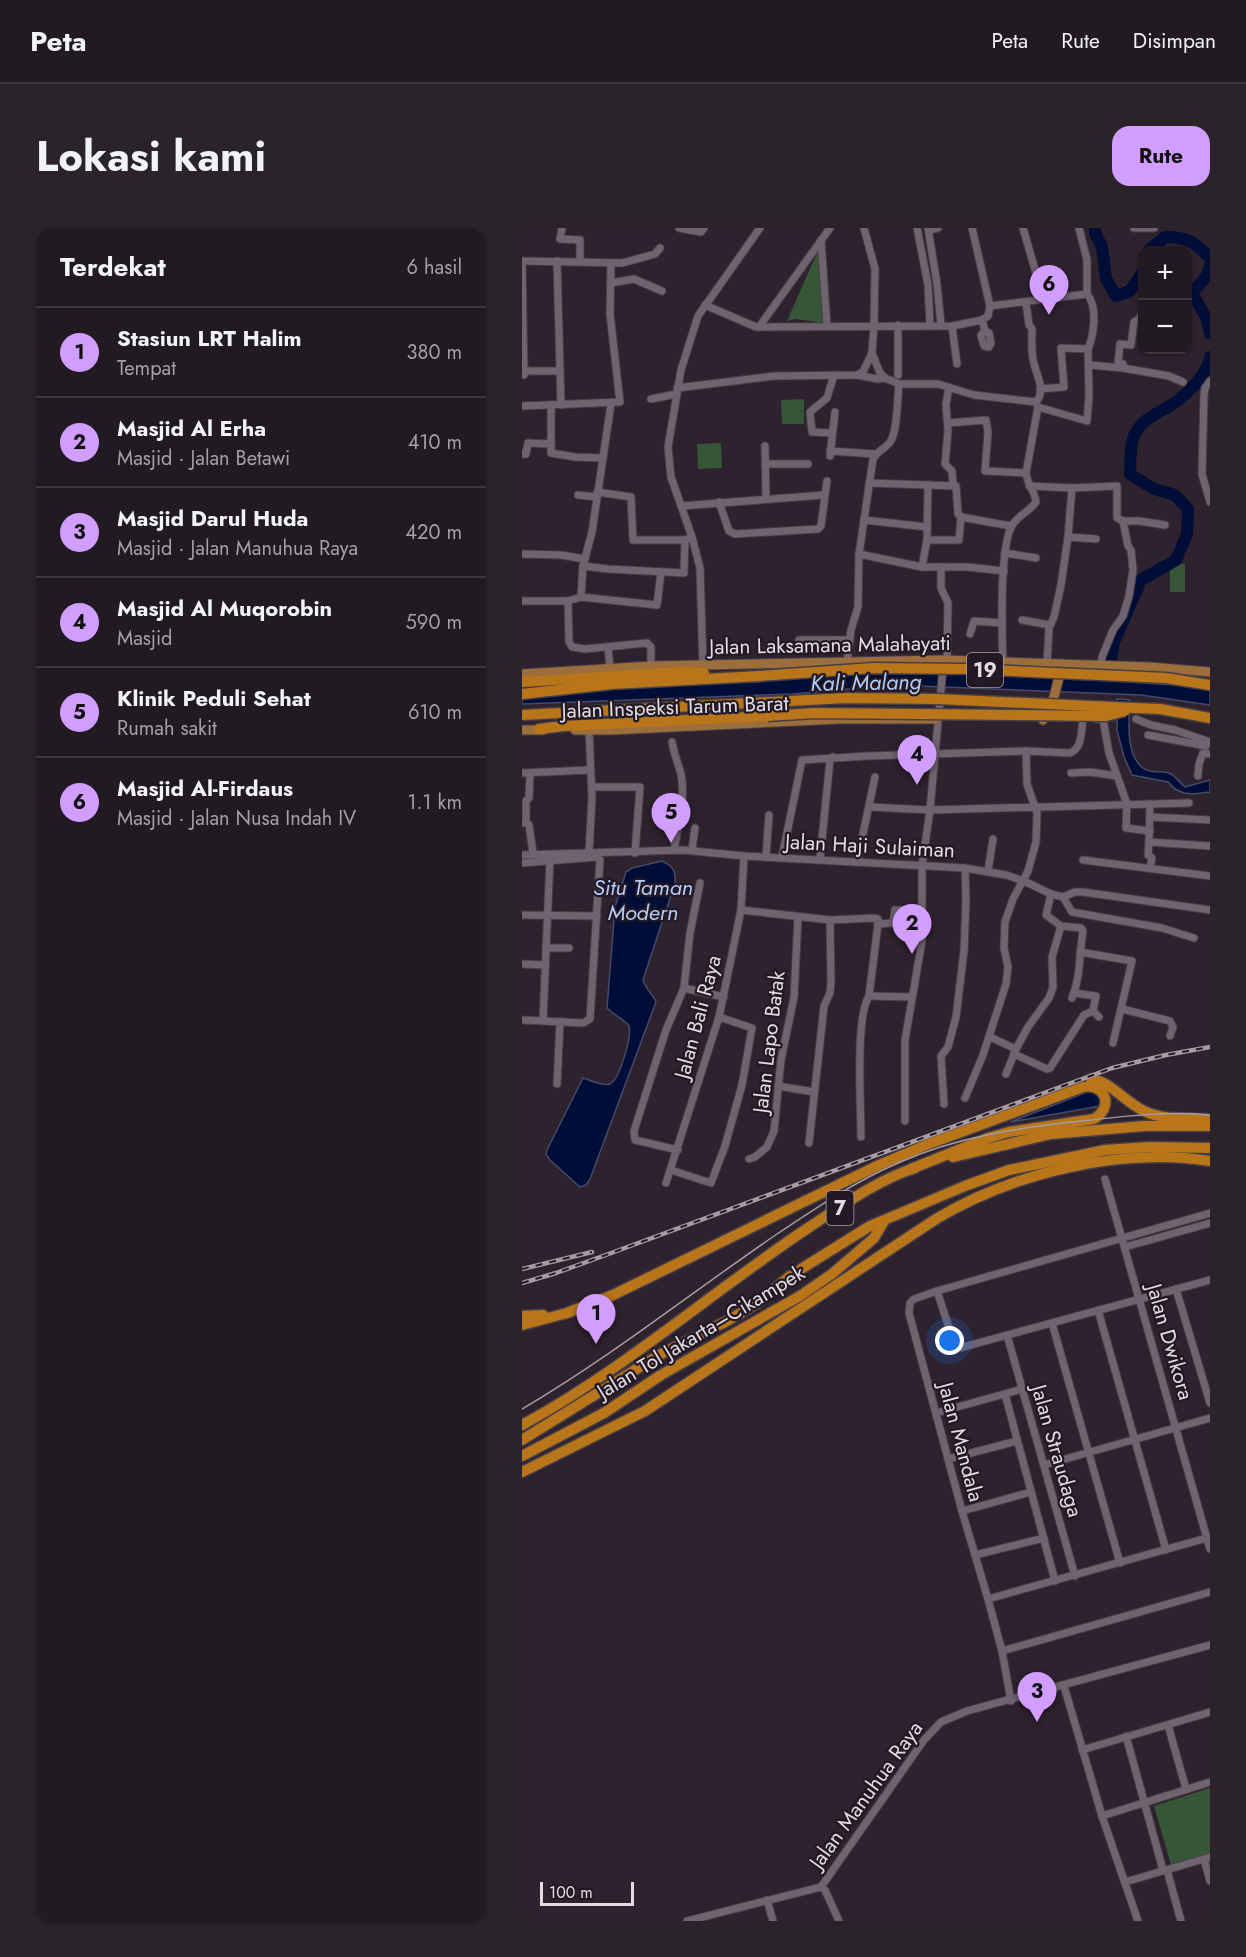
<!DOCTYPE html>
<html lang="id">
<head>
<meta charset="utf-8">
<style>
	body { margin:0; font-family:Jost,sans-serif; background:#2a232a; color:#f1f3f6 }
	.controls { position:absolute; right:18px; top:18px; display:grid; overflow:hidden; border-radius:12px; box-shadow:0 2px 4px #0004 }
	.controls button { width:54px; height:54px; display:grid; place-items:center; padding:0; border:0; border-bottom:2px solid #3f3840; background:#221a22; color:#f1f3f6; font:30px sans-serif }
	.scale { position:absolute; left:18px; bottom:15px; width:94px; box-sizing:border-box; padding-left:6px; border:3px solid #e3dce4; border-top:0; font-size:16px; line-height:21px; white-space:nowrap; color:#e3dce4; -webkit-text-stroke:4px #231924; paint-order:stroke }
	.you { position:absolute; left:428px; top:1113px; width:21px; height:21px; margin:-15px; border:4px solid #fff; border-radius:50%; background:#1a73e8; box-shadow:0 0 0 9px #1a73e833 }
	.badge { display:grid; place-items:center; width:39px; height:39px; border-radius:50%; background:#d19dfe; color:#111; font-size:20px; font-weight:700 }
	.pin { position:absolute; translate:-50% -50px; filter:drop-shadow(0 2px 3px #0008) }
	.pin::after { content:''; position:absolute; top:32px; width:21px; height:18px; background:inherit; clip-path:polygon(0 0,100% 0,50% 100%) }
	.list { margin:0; padding:0; list-style:none }
	h2 { display:flex; justify-content:space-between; align-items:center; height:78px; margin:0; padding:0 24px; font-size:26px }
	h2 small { font-size:20px; font-weight:400; color:#a2a1a5 }
	.list li { display:grid; grid-template-columns:39px 1fr auto; gap:18px; align-items:center; box-sizing:border-box; height:90px; padding:0 24px; border-top:2px solid #3f3840 }
	.list b { display:block; font-size:22px; white-space:nowrap }
	.list p { margin:0; font-size:20px; white-space:nowrap; color:#a2a1a5 }
	.list em { font-size:20px; font-style:normal; color:#a2a1a5 }
	.map { position:relative; flex:none; width:688px; height:1693px; overflow:hidden; border-radius:18px }
	header { display:flex; align-items:center; gap:36px; box-sizing:border-box; height:84px; padding:0 30px; background:#221a22; border-bottom:2px solid #3f3840 }
	header strong { font-size:28px }
	nav { display:flex; gap:33px; margin-inline-start:auto; font-size:21px }
	.intro { display:flex; align-items:center; justify-content:space-between; box-sizing:border-box; height:144px; padding:0 36px }
	h1 { margin:0; font-size:42px }
	.button { padding:15px 27px; border-radius:18px; background:#d19dfe; color:#111; font-size:21px; font-weight:700 }
	main { display:flex; gap:36px; padding:0 36px }
	aside { flex:1; background:#221a22; border-radius:18px; box-shadow:0 2px 4px #0004 }
	.map>svg:first-child { display:block }
</style>
</head>
<body>
<header>
<strong>Peta</strong>
<nav><a>Peta</a><a>Rute</a><a>Disimpan</a></nav>
</header>
<div class="intro"><h1>Lokasi kami</h1><a class="button">Rute</a></div>
<main>
<aside>
<h2>Terdekat<small>6 hasil</small></h2>
<ul class="list">
<li><span class="badge">1</span><div><b>Stasiun LRT Halim</b><p>Tempat</p></div><em>380 m</em></li>
<li><span class="badge">2</span><div><b>Masjid Al Erha</b><p>Masjid · Jalan Betawi</p></div><em>410 m</em></li>
<li><span class="badge">3</span><div><b>Masjid Darul Huda</b><p>Masjid · Jalan Manuhua Raya</p></div><em>420 m</em></li>
<li><span class="badge">4</span><div><b>Masjid Al Muqorobin</b><p>Masjid</p></div><em>590 m</em></li>
<li><span class="badge">5</span><div><b>Klinik Peduli Sehat</b><p>Rumah sakit</p></div><em>610 m</em></li>
<li><span class="badge">6</span><div><b>Masjid Al-Firdaus</b><p>Masjid · Jalan Nusa Indah IV</p></div><em>1.1 km</em></li>
</ul>
</aside>
<div class="map">
<svg width="688" height="1693" viewBox="0 0 688 1693">
	<rect width="100%" height="100%" fill="#2d222e"/>
	<!-- green -->
	<g fill="#375637">
		<polygon points="298,18 302,95 273,91 265,93"/>
		<polygon points="282,171 282,196 260,196 259,172"/>
		<polygon points="199,215 200,240 176,241 175,216"/>
		<rect x="648" y="336" width="15" height="28"/>
		<polygon points="688,1560 688,1625 649,1637 632,1578"/>
	</g>
	<!-- water -->
	<g fill="#000d36" stroke="#444b6a" stroke-width="1.5">
		<polygon points="452,444 653,457 688,462 688,477 619,467 371,457 270,466 0,476 0,462 234,454 298,447"/>
		<path d="M595 471 608 472C607 491 603 527 621 540 630 547 640 541 649 546 654 549 658 555 663 559L688 552V564L671 566 662 565 653 561 646 554 610 547 602 529 595 502Z"/>
		<path d="M140 633C151 638 154 643 153 655L121 752C124 762 131 766 134 774L68 951 64 957 58 959 27 931 24 926 26 920 61 850C68 852 81 859 88 856 98 851 110 808 107 798 105 793 90 786 85 780L93 679 104 644 110 640Z"/>
		<polygon points="570,862 578,866 578,878 489,894"/>
	</g>
	<g fill="none" stroke-linecap="round" stroke-linejoin="round">
		<!-- river -->
		<g stroke="#000d36" stroke-width="12">
			<polyline points="573,0 573,5 580,19 584,51 594,68 608,63 620,45"/>
			<path d="M627 22 643 9C665 9 673 14 688 30"/>
			<polyline points="688,37 685,48 670,65 684,89 688,105"/>
			<path d="M586 448 592 414 619 352 654 332 665 306 666 281 653 267 632 261 608 246C609 233 607 215 614 204 623 188 641 184 655 173 667 164 687 144 688 129"/>
		</g>
		<defs>
			<g id="minor">
				<polyline points="40,0 38,11 58,12 58,33"/>
				<polyline points="157,0 179,4 182,0"/>
				<polyline points="395,0 406,57 408,97"/>
				<polyline points="406,0 415,56 419,97"/>
				<polyline points="450,0 468,78"/>
				<polyline points="501,0 514,45"/>
				<polyline points="612,0 632,0"/>
				<polyline points="407,2 416,0"/>
				<polyline points="299,12 305,98"/>
				<polyline points="0,33 100,35 126,28 133,26 138,20"/>
				<polyline points="0,33 2,147"/>
				<polyline points="35,33 39,177"/>
				<polyline points="89,55 112,51 140,63"/>
				<path d="M565 66C576 78 572 107 566 121"/>
				<path d="M504 75 507 97 510 101C510 111 509 121 511 131 513 145 525 162 514 174"/>
				<polyline points="183,77 234,99 430,98 460,92 466,88 468,78 565,66 565,32 557,0"/>
				<polyline points="460,92 463,103 467,105 469,115 467,119 462,118 459,107 463,103"/>
				<polyline points="430,98 435,136"/>
				<polyline points="237,99 308,0"/>
				<polyline points="350,125 358,145 363,150 377,156 416,156 452,167 514,174"/>
				<polyline points="567,137 601,140 601,136 596,135 598,116 609,117 612,94 617,91 620,85"/>
				<polyline points="601,140 647,148 661,154"/>
				<polyline points="2,143 38,143"/>
				<polyline points="335,147 356,151 363,150"/>
				<polyline points="376,147 376,97"/>
				<polyline points="688,153 683,160 682,167 680,246 688,274"/>
				<polyline points="427,159 424,176 426,203 423,236 430,243 431,257"/>
				<polyline points="155,160 253,148 335,147 341,144 350,125 352,97 353,41 342,0"/>
				<polyline points="129,171 154,166"/>
				<polyline points="29,177 29,225 53,229 81,230"/>
				<polyline points="0,178 98,174 88,86 89,35"/>
				<polyline points="516,179 565,193 567,168 566,121 539,120 542,159 518,161"/>
				<polyline points="426,195 464,192 466,204 463,243 504,245"/>
				<polyline points="310,205 290,204 288,184 305,170 312,147"/>
				<polyline points="243,218 244,271"/>
				<polyline points="308,223 353,226"/>
				<polyline points="0,226 4,226 6,215 29,216"/>
				<polyline points="308,228 313,184"/>
				<polyline points="243,236 286,236"/>
				<polyline points="347,255 434,258 436,286 439,289 437,312 405,312"/>
				<polyline points="507,258 550,260 595,258 595,290 601,293"/>
				<polyline points="75,264 109,269 111,312 163,312 170,309"/>
				<polyline points="56,267 74,269"/>
				<polyline points="197,274 207,303 213,306 296,301 299,298 305,253"/>
				<polyline points="159,278 302,267"/>
				<polyline points="439,289 489,298"/>
				<polyline points="342,292 405,299"/>
				<polyline points="546,309 574,311"/>
				<polyline points="483,325 514,330"/>
				<polyline points="0,326 39,327 63,331"/>
				<polyline points="337,326 400,339 445,339 482,343"/>
				<polyline points="61,338 86,341 162,345 163,312"/>
				<polyline points="400,339 405,312 406,257"/>
				<polyline points="419,339 419,360 426,375 425,432"/>
				<polyline points="59,369 61,338 70,304 89,176"/>
				<polyline points="0,373 46,373 59,369 135,377 139,344"/>
				<polyline points="46,373 47,414 50,419 63,421 125,415 129,419 129,438"/>
				<polyline points="500,392 528,397"/>
				<polyline points="448,406 452,393 480,395"/>
				<polyline points="277,412 328,412"/>
				<polyline points="86,419 88,441"/>
				<path d="M325 434 329 402 336 379 337 326 351 231C355 223 363 221 368 214 376 204 375 170 377 156"/>
				<path d="M481 435C480 408 477 315 491 296 497 287 508 283 514 274 513 263 505 256 504 245L516 179 514 174"/>
				<polyline points="525,436 527,400 532,389 539,357 546,309 550,260"/>
				<polyline points="579,437 580,429 591,402 601,388 607,368 611,342 609,322 606,318 601,293 617,293 643,297"/>
				<polyline points="181,438 178,340 170,309 149,249 146,219 159,142 176,88 238,0"/>
				<polyline points="574,491 581,491 587,525 605,576 604,600 628,603"/>
				<polyline points="614,491 629,497 653,502 688,514"/>
				<polyline points="67,502 70,569 67,625"/>
				<polyline points="626,507 684,518"/>
				<path d="M150 514C152 526 156 535 159 546 164 571 156 598 152 622"/>
				<polyline points="0,545 67,542"/>
				<polyline points="549,545 568,544 595,548"/>
				<polyline points="676,548 677,536 681,525 688,526"/>
				<polyline points="70,559 118,559 113,625"/>
				<polyline points="628,576 627,614 688,618"/>
				<polyline points="348,579 408,582 667,575"/>
				<polyline points="628,589 688,592"/>
				<polyline points="4,594 4,573 7,570 8,546"/>
				<polyline points="1,595 4,594 7,597 11,625"/>
				<polyline points="627,614 626,627 630,630 628,640"/>
				<polyline points="170,622 173,600"/>
				<polyline points="0,627 161,622 222,628 443,640 484,647 502,653 529,666 541,669 553,664 561,664 688,682"/>
				<polyline points="244,629 247,587"/>
				<path d="M260 629 280 532 346 528 504 523 548 525C561 520 559 502 561 490"/>
				<polyline points="298,631 308,532 311,529"/>
				<polyline points="561,632 688,648"/>
				<polyline points="335,634 353,549"/>
				<polyline points="0,635 75,629 78,632 68,791 61,795 0,792"/>
				<polyline points="466,643 471,611"/>
				<polyline points="178,655 168,705 162,760 202,769"/>
				<path d="M529 666 524 687 539 698 559 700 561 703C557 726 559 748 550 770"/>
				<polyline points="541,669 550,684 640,700 672,710"/>
				<polyline points="219,682 308,692 353,690 356,691 356,696"/>
				<polyline points="0,687 75,688"/>
				<polyline points="356,696 371,695 373,682 400,683"/>
				<polyline points="24,720 47,720"/>
				<polyline points="558,724 610,733 591,815"/>
				<polyline points="0,736 23,737"/>
				<polyline points="552,765 574,768 571,783 577,789"/>
				<polyline points="347,768 389,769"/>
				<polyline points="600,781 648,793 651,799 648,808"/>
				<polyline points="21,792 28,631"/>
				<polyline points="468,809 494,821"/>
				<polyline points="492,826 525,841 528,840 562,787 571,783"/>
				<polyline points="484,846 494,821 506,799 527,770 531,759 530,729 539,698"/>
				<polyline points="35,856 38,794"/>
				<polyline points="256,858 292,864"/>
				<polyline points="443,870 461,827 484,756 486,739 482,720 483,694 491,671 506,643 514,614 515,585 505,556 504,523"/>
				<polyline points="422,876 419,828 426,819 434,789 442,723 444,672 443,640"/>
				<polyline points="383,893 383,812 400,713 400,638 408,582 421,439"/>
				<path d="M339 909C339 880 333 789 347 768L356 696"/>
				<polyline points="287,915 302,778 308,765 309,753 308,692"/>
				<polyline points="156,922 113,912 112,903 144,802 162,760"/>
				<polyline points="227,931 233,929 245,919 252,903 259,832 272,769 276,689"/>
				<polyline points="149,942 189,955 203,918 220,857 230,800 197,789"/>
				<polyline points="583,951 688,1321"/>
				<polyline points="144,955 197,789 219,682 222,628"/>
				<polyline points="603,1019 688,995"/>
				<polyline points="654,1061 688,1175"/>
				<polyline points="415,1063 434,1121 688,1052"/>
				<polyline points="576,1082 644,1322"/>
				<polyline points="530,1095 598,1335"/>
				<polyline points="485,1107 553,1348"/>
				<polyline points="483,1166 533,1353"/>
				<polyline points="414,1185 500,1161"/>
				<polyline points="426,1231 495,1213"/>
				<polyline points="522,1237 688,1190"/>
				<polyline points="440,1283 509,1264"/>
				<polyline points="453,1327 522,1310"/>
				<polyline points="466,1371 688,1309"/>
				<polyline points="480,1423 688,1364"/>
				<polyline points="542,1458 580,1588 616,1693"/>
				<polyline points="489,1473 480,1423 466,1371 440,1283 387,1085 388,1075 392,1071 415,1063 688,985"/>
				<polyline points="646,1497 664,1561"/>
				<polyline points="604,1508 641,1642"/>
				<polyline points="560,1522 688,1484"/>
				<polyline points="580,1588 688,1554"/>
				<polyline points="682,1631 688,1653"/>
				<polyline points="645,1642 659,1693"/>
				<polyline points="603,1654 688,1629"/>
				<polyline points="299,1659 303,1662 317,1693"/>
				<polyline points="245,1672 251,1693"/>
				<polyline points="165,1693 299,1659 402,1512 419,1494 445,1483 688,1417"/>
			</g>
			<g id="major">
				<polyline points="0,446 129,438 422,432 628,439 688,444"/>
				<polyline points="521,492 532,469 539,441"/>
				<polyline points="0,502 21,502"/>
				<polyline points="53,502 89,502 318,491 414,491"/>
			</g>
			<g id="highway">
				<polyline points="0,454 159,444 182,445"/>
				<polyline points="0,466 90,456 238,448"/>
				<polyline points="612,480 638,481 688,490"/>
				<polyline points="17,501 42,498 246,488"/>
				<path d="M569 851C588 853 604 875 622 883 640 892 664 890 684 891"/>
				<polyline points="431,929 529,906 622,898 688,898"/>
				<polyline points="279,1041 348,998 443,958 487,942 583,922 627,919 688,920"/>
				<polyline points="0,1088 21,1087"/>
				<path d="M0 1097 45 1085 91 1067 357 937 404 917 561 859C584 855 592 879 572 891L487 904 466 910 389 941"/>
				<path d="M0 1197C100 1143 191 1063 286 1000 318 979 357 951 393 940"/>
				<polyline points="0,1212 137,1127 205,1093 234,1076 268,1048"/>
				<polyline points="0,1228 82,1185 139,1147 278,1068 310,1046 352,1010 362,993"/>
				<path d="M0 1244 123 1183 414 991C491 945 598 919 688 933"/>
			</g>
		</defs>
		<!-- minor casing -->
		<use href="#minor" stroke="#463e47" stroke-width="9"/>
		<!-- major casing -->
		<use href="#major" stroke="#463e47" stroke-width="11"/>
		<!-- highway casing -->
		<use href="#highway" stroke="#463e47" stroke-width="13"/>
		<!-- minor -->
		<use href="#minor" stroke="#706370" stroke-width="7"/>
		<!-- major -->
		<use href="#major" stroke="#9c6e3c" stroke-width="9"/>
		<!-- highway -->
		<use href="#highway" stroke="#b97519" stroke-width="10"/>
		<!-- tram -->
		<path stroke="#a59ca6" stroke-width="1.5" d="M0 1181C89 1129 170 1064 255 1006 294 980 332 954 376 935 434 909 499 899 561 893 603 888 646 883 688 887"/>
		<defs>
			<g id="rail">
				<polyline points="0,1041 70,1024"/>
				<polyline points="0,1055 34,1045 92,1024 590,840 644,827 688,819"/>
			</g>
		</defs>
		<!-- rail casing -->
		<use href="#rail" stroke="#a59ca6" stroke-width="4.5"/>
		<!-- rail -->
		<use href="#rail" stroke="#231924" stroke-width="2" stroke-dasharray="7" stroke-linecap="butt"/>
		<defs>
			<g id="highway-bridge">
				<polyline points="238,448 351,440 445,441 644,450 688,457"/>
				<polyline points="0,487 324,470 415,471 612,480"/>
				<polyline points="246,488 292,485 584,488 603,483"/>
			</g>
		</defs>
		<!-- highway-bridge casing -->
		<use href="#highway-bridge" stroke="#463e47" stroke-width="13" stroke-linecap="butt"/>
		<!-- highway-bridge -->
		<use href="#highway-bridge" stroke="#b97519" stroke-width="10"/>
	</g>
	<g text-anchor="middle" stroke-width="4.5" stroke-linejoin="round" paint-order="stroke">
		<!-- shield labels -->
		<g fill="#231924" stroke="#a9a2aa" stroke-width="1.5">
			<rect x="445" y="425" width="36" height="34" rx="4.5"/>
			<rect x="304.5" y="963" width="27" height="34" rx="4.5"/>
		</g>
		<g font-size="20" font-weight="bold" fill="#e3dce4">
			<text x="463" y="449">19</text>
			<text x="318" y="987">7</text>
		</g>
		<!-- street labels -->
		<g font-size="21" fill="#e3dce4" stroke="#231924">
			<text transform="translate(308 417) rotate(-1)" y="7">Jalan Laksamana Malahayati</text>
			<text transform="translate(153 479) rotate(-2)" y="7">Jalan Inspeksi Tarum Barat</text>
			<text transform="translate(348 618) rotate(3)" y="7">Jalan Haji Sulaiman</text>
			<text transform="translate(176 789) rotate(-75)" y="7">Jalan Bali Raya</text>
			<text transform="translate(247 814) rotate(-83)" y="7">Jalan Lapo Batak</text>
			<text transform="translate(179 1104) rotate(-31)" y="7">Jalan Tol Jakarta–Cikampek</text>
			<text transform="translate(648 1114) rotate(74)" y="7">Jalan Dwikora</text>
			<text transform="translate(439 1214) rotate(75)" y="7">Jalan Mandala</text>
			<text transform="translate(535 1223) rotate(74)" y="7">Jalan Straudaga</text>
			<text transform="translate(344 1567) rotate(-54)" y="7">Jalan Manuhua Raya</text>
		</g>
		<!-- water labels -->
		<g font-size="22" font-style="italic" fill="#b2cbf7" stroke="#231924">
			<text transform="translate(344 454) rotate(-1)" y="8">Kali Malang</text>
			<text x="121" y="667">Situ Taman<tspan x="121" dy="25">Modern</tspan></text>
		</g>
	</g>
</svg>
<div class="controls">
<button>+</button>
<button>−</button>
</div>
<div class="scale">100 m</div>
<div class="you"></div>
<div class="pin badge" style="left:74px;top:1116px">1</div>
<div class="pin badge" style="left:390px;top:726px">2</div>
<div class="pin badge" style="left:515px;top:1494px">3</div>
<div class="pin badge" style="left:395px;top:557px">4</div>
<div class="pin badge" style="left:149px;top:615px">5</div>
<div class="pin badge" style="left:527px;top:87px">6</div>
</div>
</main>
</body>
</html>
